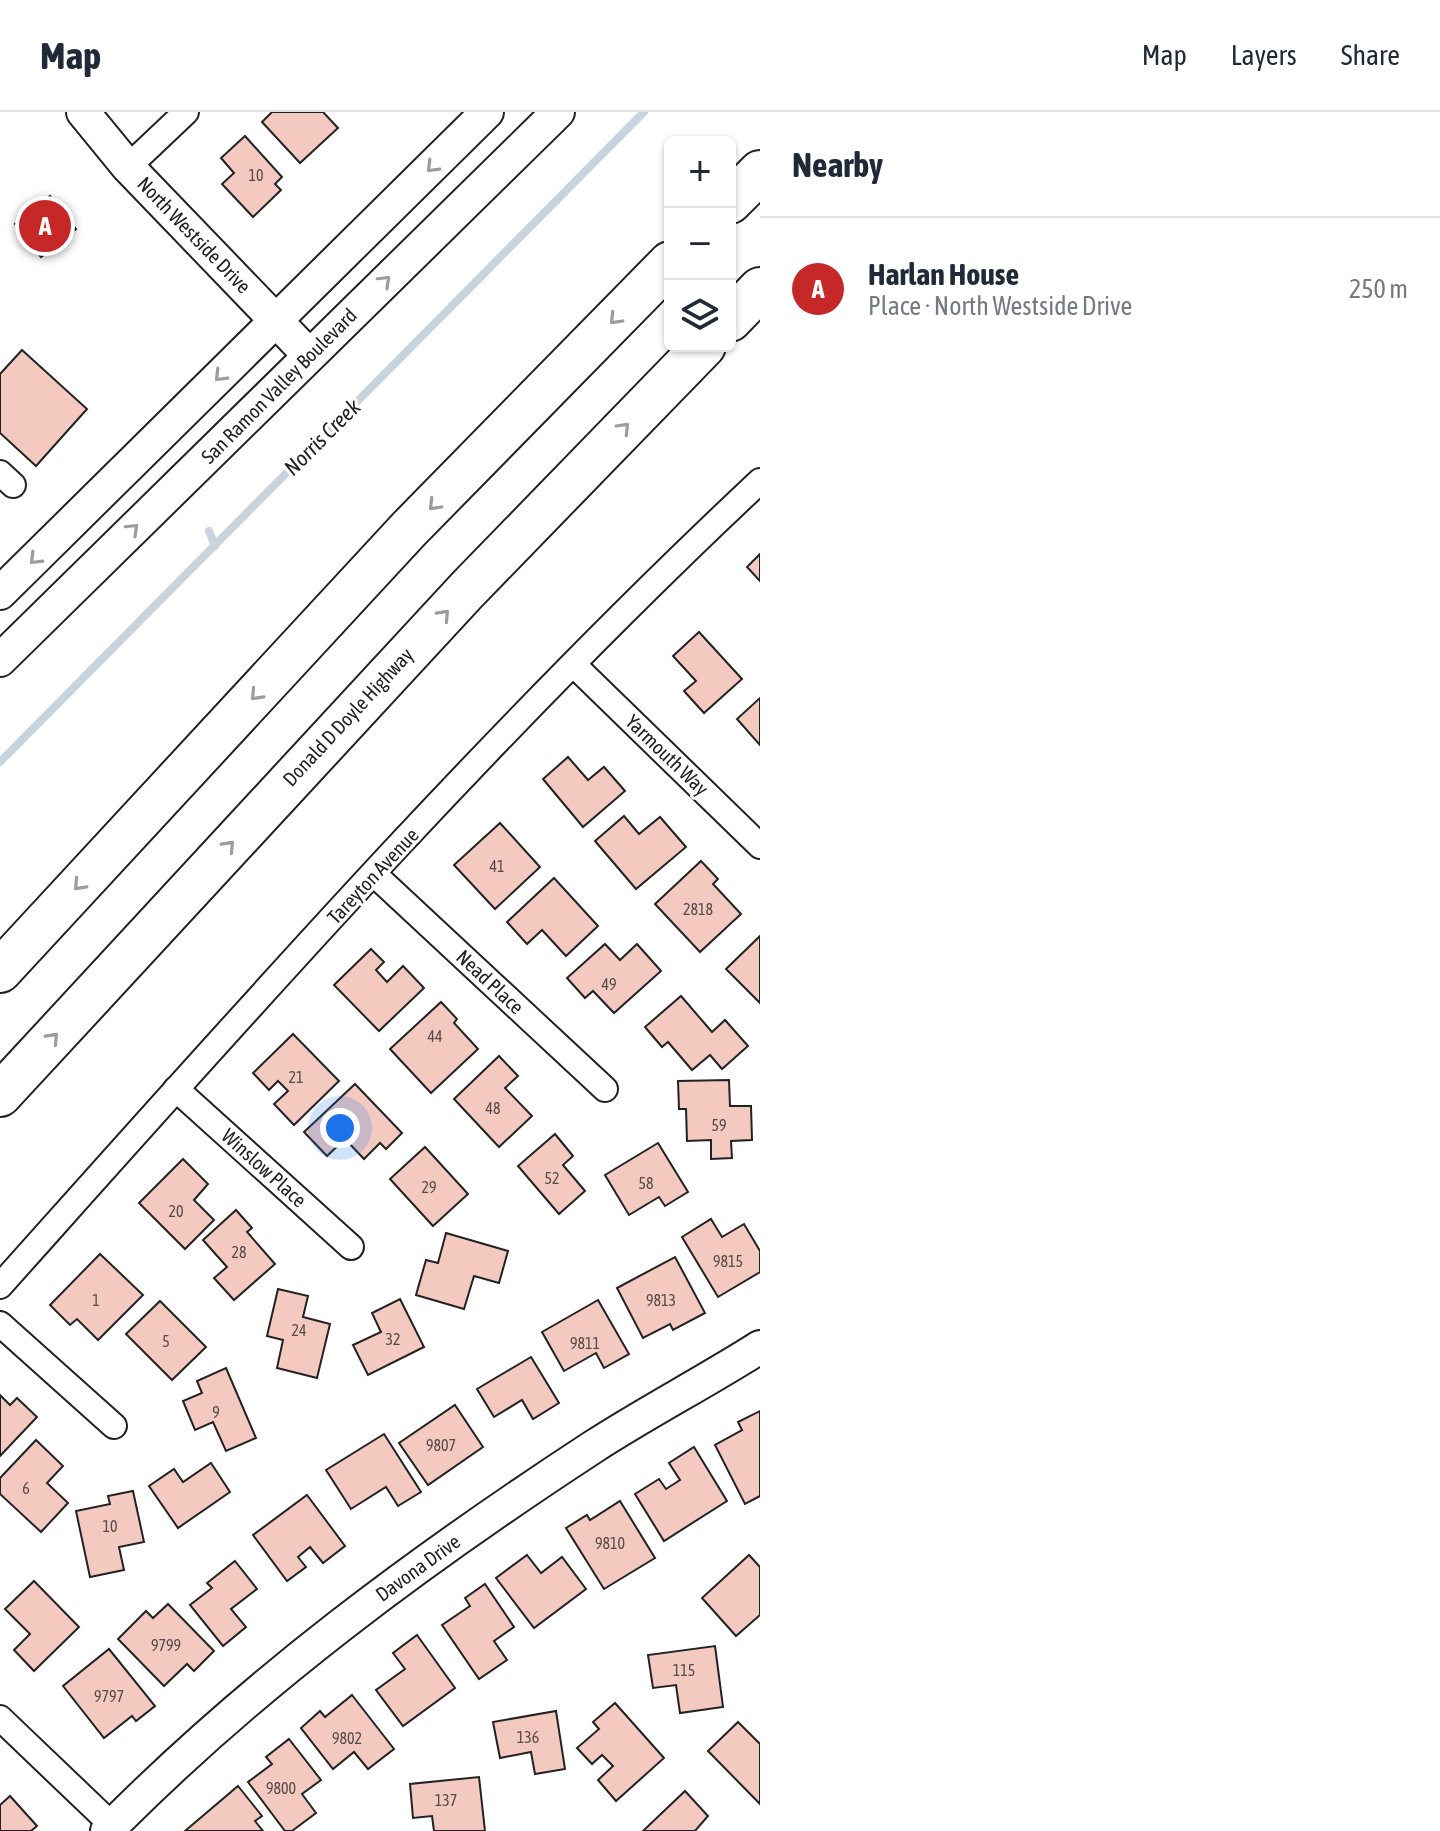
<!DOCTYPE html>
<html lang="en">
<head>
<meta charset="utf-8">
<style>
	body { margin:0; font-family:"Asap Condensed",sans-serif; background:#f6f6f7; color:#1f2937 }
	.controls { position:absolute; right:24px; top:24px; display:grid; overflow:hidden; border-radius:12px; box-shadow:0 2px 6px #0004 }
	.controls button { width:72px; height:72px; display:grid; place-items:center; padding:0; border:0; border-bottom:2px solid #e0e1e3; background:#fff; color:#1f2937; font:40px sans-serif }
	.you { position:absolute; left:340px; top:1016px; width:28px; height:28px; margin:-20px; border:6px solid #fff; border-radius:50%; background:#1a73e8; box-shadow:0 0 0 12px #1a73e833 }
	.badge { display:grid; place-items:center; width:52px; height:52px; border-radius:50%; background:#c62828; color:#fff; font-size:26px; font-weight:700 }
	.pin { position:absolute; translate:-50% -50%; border:4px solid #fff; box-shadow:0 2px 8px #0006 }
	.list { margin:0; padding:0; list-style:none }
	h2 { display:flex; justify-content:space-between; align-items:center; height:104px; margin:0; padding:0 32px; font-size:34px }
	h2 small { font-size:26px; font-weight:400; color:#747a83 }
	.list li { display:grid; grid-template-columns:52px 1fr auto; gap:24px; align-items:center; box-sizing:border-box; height:144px; padding:0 32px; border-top:2px solid #e0e1e3 }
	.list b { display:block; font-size:30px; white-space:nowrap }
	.list p { margin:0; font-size:26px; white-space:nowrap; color:#747a83 }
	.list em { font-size:26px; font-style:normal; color:#747a83 }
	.icon { flex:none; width:44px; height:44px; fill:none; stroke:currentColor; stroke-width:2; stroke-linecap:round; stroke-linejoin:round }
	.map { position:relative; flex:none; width:760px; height:1719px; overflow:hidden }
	header { display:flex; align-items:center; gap:48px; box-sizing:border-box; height:112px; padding:0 40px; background:#fff; border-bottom:2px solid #e0e1e3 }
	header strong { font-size:38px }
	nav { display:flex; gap:44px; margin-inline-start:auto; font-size:28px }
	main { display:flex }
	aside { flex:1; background:#fff }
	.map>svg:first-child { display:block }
</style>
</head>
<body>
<header>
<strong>Map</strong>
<nav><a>Map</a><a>Layers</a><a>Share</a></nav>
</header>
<main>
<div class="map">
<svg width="760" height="1719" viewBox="0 0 760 1719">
	<rect width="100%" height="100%" fill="#fff"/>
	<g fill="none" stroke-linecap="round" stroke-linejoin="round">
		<!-- stream -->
		<g stroke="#c7d3dd" stroke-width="8">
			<polyline points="209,419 215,434"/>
			<polyline points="0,650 644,0"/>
		</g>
	</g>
	<!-- building -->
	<g fill="#f3c9c0" stroke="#222" stroke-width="2">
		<polygon points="272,0 323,0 338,16 300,51 262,10"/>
		<polygon points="245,24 282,65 275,72 281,78 253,105 222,72 234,61 221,46"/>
		<polygon points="50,84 76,117 41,145 15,112"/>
		<polygon points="22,238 87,297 36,354 0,321 0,262"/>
		<polygon points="760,442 760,469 747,455"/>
		<polygon points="699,520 742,567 704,601 684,579 696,569 673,544"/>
		<polygon points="760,586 760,633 737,607"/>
		<polygon points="568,645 588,668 604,655 625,679 583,715 543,667"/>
		<polygon points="624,704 639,722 660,705 686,735 636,777 595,729"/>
		<polygon points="500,711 540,755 495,797 454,753"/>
		<polygon points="701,749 718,767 713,772 741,802 700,840 655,792"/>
		<polygon points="554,766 598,814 566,844 542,818 527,832 507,810"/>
		<polygon points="760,824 760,891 726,857"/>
		<polygon points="605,832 620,848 637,832 661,859 614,901 593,879 585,886 567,866"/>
		<polygon points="371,837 384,850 376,858 387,870 403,854 424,876 379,919 334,873"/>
		<polygon points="681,884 712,920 725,908 748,934 722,957 710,943 692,958 668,930 662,935 645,915"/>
		<polygon points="441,890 457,907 454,911 478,937 431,981 390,937"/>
		<polygon points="293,922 339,969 294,1013 274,992 288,979 278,969 269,978 253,961"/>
		<polygon points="499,944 518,964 505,976 532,1004 499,1035 454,987"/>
		<polygon points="729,968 730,994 751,994 752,1028 731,1029 732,1046 711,1047 711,1028 687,1029 686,997 679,997 678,969"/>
		<polygon points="355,972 402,1021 386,1037 380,1031 364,1047 345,1027 327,1044 304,1020"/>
		<polygon points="555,1022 573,1044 563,1053 585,1079 559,1102 518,1054"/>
		<polygon points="658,1031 688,1080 665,1094 659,1085 629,1103 605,1063"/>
		<polygon points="425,1035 468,1082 433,1114 390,1067"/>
		<polygon points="183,1047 208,1072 194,1088 214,1108 185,1137 139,1091"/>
		<polygon points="236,1098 252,1116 247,1120 275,1152 234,1188 214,1166 227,1155 203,1128"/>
		<polygon points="711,1107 722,1125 744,1112 760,1139 760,1160 718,1185 682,1125"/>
		<polygon points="446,1121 508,1139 499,1171 474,1164 464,1197 416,1183 426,1148 438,1151"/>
		<polygon points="100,1142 143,1183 98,1228 77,1207 70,1213 50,1193"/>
		<polygon points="675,1145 705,1201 673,1218 670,1212 643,1226 617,1176"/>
		<polygon points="278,1177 308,1184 303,1205 330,1212 317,1266 277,1256 283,1228 267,1224"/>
		<polygon points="400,1187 424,1235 368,1263 353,1233 381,1220 372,1201"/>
		<polygon points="598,1188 629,1242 604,1256 596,1241 564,1259 542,1220"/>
		<polygon points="160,1189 206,1235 172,1268 126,1222"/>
		<polygon points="531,1245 559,1291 533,1307 522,1288 494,1305 477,1277"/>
		<polygon points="226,1256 256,1326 226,1339 213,1310 195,1318 183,1289 202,1281 197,1269"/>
		<polygon points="0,1283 10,1293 17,1286 37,1305 0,1344"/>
		<polygon points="455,1293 483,1335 428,1373 399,1331"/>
		<polygon points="760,1299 760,1384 745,1392 715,1333 742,1318 738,1310"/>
		<polygon points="384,1322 421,1380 398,1394 386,1375 351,1397 326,1358"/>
		<polygon points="36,1328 63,1354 47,1371 68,1391 41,1420 0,1382 0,1366"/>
		<polygon points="694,1335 727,1389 664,1429 635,1382 659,1367 666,1377 680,1368 669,1351"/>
		<polygon points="211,1351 230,1380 178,1416 149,1374 174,1357 183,1370"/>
		<polygon points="133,1379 144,1430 119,1435 124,1458 90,1465 76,1399 110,1392 108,1384"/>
		<polygon points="307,1383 345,1434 323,1451 310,1435 298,1445 306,1455 287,1469 253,1423"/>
		<polygon points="620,1389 655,1446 604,1477 566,1416 587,1403 590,1408"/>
		<polygon points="527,1443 541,1461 562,1445 586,1477 534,1516 496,1466"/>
		<polygon points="749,1443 760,1455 760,1503 736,1524 702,1486"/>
		<polygon points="235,1449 257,1477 231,1497 246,1515 223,1534 190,1493 212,1476 207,1471"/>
		<polygon points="34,1469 79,1515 34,1559 14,1538 30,1522 5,1497"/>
		<polygon points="485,1472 514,1515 494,1529 507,1548 479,1567 442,1513 470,1494 465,1486"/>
		<polygon points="168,1492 214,1539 194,1559 187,1552 164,1574 118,1527 146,1499 153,1506"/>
		<polygon points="417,1523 455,1576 403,1614 376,1578 405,1557 393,1541"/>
		<polygon points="715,1534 723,1595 680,1601 676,1573 653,1576 648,1543"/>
		<polygon points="109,1537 155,1594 136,1609 132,1604 104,1626 63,1574"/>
		<polygon points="352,1583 394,1637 368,1657 354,1640 333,1657 301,1616 320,1599 325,1605"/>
		<polygon points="615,1591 664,1646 616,1689 598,1668 613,1654 602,1643 592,1652 577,1636 599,1617 593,1610"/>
		<polygon points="556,1599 565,1657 535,1662 531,1640 500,1646 493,1610"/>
		<polygon points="738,1610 760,1632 760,1692 708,1639"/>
		<polygon points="289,1627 321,1668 302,1682 316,1701 292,1719 285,1719 248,1670 272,1652 266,1645"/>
		<polygon points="479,1665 485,1719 434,1719 432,1704 413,1706 410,1672"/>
		<polygon points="238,1674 262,1704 255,1709 263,1719 185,1719"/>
		<polygon points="685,1679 708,1704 695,1719 643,1719"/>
		<polygon points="10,1684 37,1714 31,1719 0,1719 0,1693"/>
	</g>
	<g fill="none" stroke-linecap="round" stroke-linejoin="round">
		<defs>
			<g id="street">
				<polyline points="128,55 186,0"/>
				<polyline points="0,361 13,373"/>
				<polyline points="574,553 760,734"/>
				<polyline points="374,762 605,977"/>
				<polyline points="176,977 351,1135"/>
				<path d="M0 1174C246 899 491 621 760 369"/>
				<polyline points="0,1212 114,1314"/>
				<polyline points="0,1606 112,1713"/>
			</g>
			<g id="secondary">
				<polyline points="83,0 128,55 309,243"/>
				<polyline points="0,481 487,0"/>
				<polyline points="0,548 558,0"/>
				<path d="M107 1719C252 1572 420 1448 593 1335 647 1300 705 1270 760 1235"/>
			</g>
			<g id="highway">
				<polyline points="730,90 760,60"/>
				<polyline points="730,208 760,177"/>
				<polyline points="0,859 409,417 670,151"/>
				<polyline points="0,983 467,478 704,234"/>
			</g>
		</defs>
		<!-- street casing -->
		<use href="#street" stroke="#222" stroke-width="28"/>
		<!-- secondary casing -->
		<use href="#secondary" stroke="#222" stroke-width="36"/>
		<!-- highway casing -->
		<use href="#highway" stroke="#222" stroke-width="46"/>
		<!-- street -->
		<use href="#street" stroke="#fff" stroke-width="24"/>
		<!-- secondary -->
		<use href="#secondary" stroke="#fff" stroke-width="32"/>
		<!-- highway -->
		<use href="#highway" stroke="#fff" stroke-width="42"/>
	</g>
	<!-- one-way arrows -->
	<defs><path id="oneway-chevron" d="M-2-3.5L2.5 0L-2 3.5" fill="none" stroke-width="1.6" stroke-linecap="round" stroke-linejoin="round" transform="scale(2)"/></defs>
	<g stroke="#9c9c9c">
		<use href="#oneway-chevron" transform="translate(432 55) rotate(135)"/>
		<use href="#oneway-chevron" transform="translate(385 169) rotate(-44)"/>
		<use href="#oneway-chevron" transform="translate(615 207) rotate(134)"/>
		<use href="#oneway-chevron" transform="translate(220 264) rotate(135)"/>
		<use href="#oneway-chevron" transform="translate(624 316) rotate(-46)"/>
		<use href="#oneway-chevron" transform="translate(434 393) rotate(134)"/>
		<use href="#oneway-chevron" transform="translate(133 417) rotate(-44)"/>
		<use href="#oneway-chevron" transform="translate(35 447) rotate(135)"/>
		<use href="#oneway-chevron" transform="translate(444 503) rotate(-47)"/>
		<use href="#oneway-chevron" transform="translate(256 583) rotate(133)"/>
		<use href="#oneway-chevron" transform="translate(229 734) rotate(-47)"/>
		<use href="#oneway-chevron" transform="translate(79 773) rotate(133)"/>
		<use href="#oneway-chevron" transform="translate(53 926) rotate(-47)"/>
	</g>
	<g text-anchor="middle" stroke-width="6" stroke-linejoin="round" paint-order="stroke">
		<!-- number labels -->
		<g font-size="16" fill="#564c4a">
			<text x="256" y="69">10</text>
			<text x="497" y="760">41</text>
			<text x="698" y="803">2818</text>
			<text x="609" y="878">49</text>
			<text x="435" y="930">44</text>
			<text x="296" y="971">21</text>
			<text x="493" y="1002">48</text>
			<text x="719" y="1019">59</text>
			<text x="552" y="1072">52</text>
			<text x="646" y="1077">58</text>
			<text x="429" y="1081">29</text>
			<text x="176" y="1105">20</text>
			<text x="239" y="1146">28</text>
			<text x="728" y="1155">9815</text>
			<text x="96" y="1194">1</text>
			<text x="661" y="1194">9813</text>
			<text x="299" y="1224">24</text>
			<text x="393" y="1233">32</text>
			<text x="166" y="1235">5</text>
			<text x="585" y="1237">9811</text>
			<text x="216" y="1306">9</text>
			<text x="441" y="1339">9807</text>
			<text x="26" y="1382">6</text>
			<text x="110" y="1420">10</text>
			<text x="610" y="1437">9810</text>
			<text x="166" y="1539">9799</text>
			<text x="684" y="1564">115</text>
			<text x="109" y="1590">9797</text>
			<text x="528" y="1631">136</text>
			<text x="347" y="1632">9802</text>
			<text x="281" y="1682">9800</text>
			<text x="446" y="1694">137</text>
		</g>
		<!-- street labels -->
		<g font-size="20" fill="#222" stroke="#fff">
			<text transform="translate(194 123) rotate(46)" y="7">North Westside Drive</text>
			<text transform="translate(279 274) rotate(-45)" y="7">San Ramon Valley Boulevard</text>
			<text transform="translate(348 605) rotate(-47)" y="7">Donald D Doyle Highway</text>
			<text transform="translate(667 643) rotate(44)" y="7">Yarmouth Way</text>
			<text transform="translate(373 764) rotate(-47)" y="7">Tareyton Avenue</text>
			<text transform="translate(490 870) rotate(43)" y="7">Nead Place</text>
			<text transform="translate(264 1056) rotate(42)" y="7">Winslow Place</text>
			<text transform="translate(418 1456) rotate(-36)" y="7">Davona Drive</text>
		</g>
		<!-- water labels -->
		<g font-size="22" font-style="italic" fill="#222" stroke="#fff">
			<text transform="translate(322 325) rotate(-45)" y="8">Norris Creek</text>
		</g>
	</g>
</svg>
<div class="controls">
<button>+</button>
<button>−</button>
<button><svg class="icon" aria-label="layers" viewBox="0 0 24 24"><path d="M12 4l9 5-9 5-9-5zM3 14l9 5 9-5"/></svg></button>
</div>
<div class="you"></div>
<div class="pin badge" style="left:45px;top:114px">A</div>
</div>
<aside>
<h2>Nearby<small></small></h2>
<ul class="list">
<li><span class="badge">A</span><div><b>Harlan House</b><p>Place · North Westside Drive</p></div><em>250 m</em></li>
</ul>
</aside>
</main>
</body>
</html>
